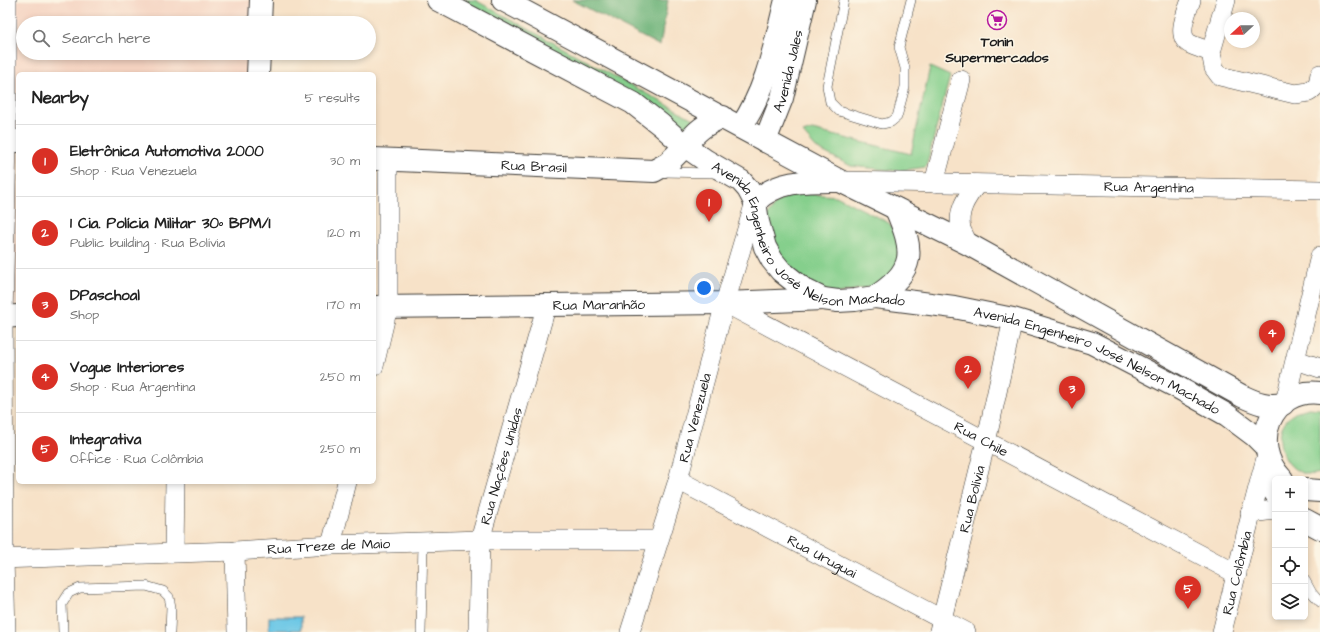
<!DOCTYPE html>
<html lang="en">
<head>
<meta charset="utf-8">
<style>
	body { margin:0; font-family:"Architects Daughter",sans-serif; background:#f6f6f6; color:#222 }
	.controls { position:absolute; right:12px; bottom:12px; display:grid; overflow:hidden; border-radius:6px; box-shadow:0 2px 6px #0003 }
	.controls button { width:36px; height:36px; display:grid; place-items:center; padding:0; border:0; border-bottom:1px solid #e0e0e0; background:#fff; color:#222; font:20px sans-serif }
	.compass { position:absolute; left:1224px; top:12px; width:36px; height:36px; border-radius:50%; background:#fff; box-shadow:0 2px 6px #0003; rotate:249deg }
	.you { position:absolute; left:704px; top:288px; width:14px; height:14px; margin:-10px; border:3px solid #fff; border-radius:50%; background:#1a73e8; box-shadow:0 0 0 6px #1a73e833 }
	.badge { display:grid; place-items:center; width:26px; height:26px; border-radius:50%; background:#d93025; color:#fff; font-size:13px; font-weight:700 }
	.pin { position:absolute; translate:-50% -33px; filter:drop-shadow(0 1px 2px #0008) }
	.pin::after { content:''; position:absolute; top:21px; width:14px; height:12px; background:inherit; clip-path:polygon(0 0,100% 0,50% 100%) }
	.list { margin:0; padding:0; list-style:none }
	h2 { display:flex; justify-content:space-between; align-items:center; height:52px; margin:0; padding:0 16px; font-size:17px }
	h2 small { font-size:13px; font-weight:400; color:#767676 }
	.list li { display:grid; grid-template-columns:26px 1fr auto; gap:12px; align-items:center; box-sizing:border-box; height:72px; padding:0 16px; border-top:1px solid #e0e0e0 }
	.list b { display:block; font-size:15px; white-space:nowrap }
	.list p { margin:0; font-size:13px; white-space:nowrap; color:#767676 }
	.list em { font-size:13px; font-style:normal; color:#767676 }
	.icon { flex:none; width:22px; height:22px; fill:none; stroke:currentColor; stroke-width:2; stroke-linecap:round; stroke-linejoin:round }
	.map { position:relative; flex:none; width:1320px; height:632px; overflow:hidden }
	.search { position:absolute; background:#fff; box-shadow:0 2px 6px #0003; left:16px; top:16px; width:360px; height:44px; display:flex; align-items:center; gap:10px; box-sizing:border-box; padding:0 14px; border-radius:22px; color:#767676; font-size:15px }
	.panel { position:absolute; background:#fff; box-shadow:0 2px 6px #0003; left:16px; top:72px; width:360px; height:412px; border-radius:6px }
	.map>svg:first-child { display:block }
</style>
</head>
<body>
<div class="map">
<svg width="1320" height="632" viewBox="0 0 1320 632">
	<rect width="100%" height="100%" fill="#fcf5e5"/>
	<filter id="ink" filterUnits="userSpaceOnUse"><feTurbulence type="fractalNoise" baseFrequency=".025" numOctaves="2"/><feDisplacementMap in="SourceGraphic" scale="8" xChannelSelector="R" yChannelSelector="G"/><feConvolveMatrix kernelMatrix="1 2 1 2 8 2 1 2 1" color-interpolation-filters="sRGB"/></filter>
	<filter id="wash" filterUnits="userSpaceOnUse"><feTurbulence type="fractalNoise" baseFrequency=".012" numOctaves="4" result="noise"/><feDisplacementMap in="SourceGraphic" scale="16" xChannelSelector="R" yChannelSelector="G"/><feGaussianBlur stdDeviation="0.9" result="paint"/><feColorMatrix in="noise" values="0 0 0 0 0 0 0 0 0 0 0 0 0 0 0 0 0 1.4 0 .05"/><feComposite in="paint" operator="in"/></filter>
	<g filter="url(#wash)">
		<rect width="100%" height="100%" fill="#f7e2c8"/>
		<!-- built -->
		<polygon fill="#f5d3c1" points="0,0 272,0 271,23 23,23 23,53 269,53 268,74 18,74 18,318 0,318"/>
		<!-- green -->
		<g fill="#85cf8c" stroke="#507654">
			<polygon points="444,0 475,0 695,120 689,128"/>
			<polygon points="930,67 950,76 926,167 897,171 851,166 816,148 803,133 812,130 911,154"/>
			<polygon points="795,194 811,194 836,196 889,223 900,238 902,255 888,283 830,295 789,274 768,232 768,215 776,203 785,197"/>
			<path d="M1309 408 1320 409V473C1285 484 1263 428 1297 412 1301 410 1305 409 1309 408Z"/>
		</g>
		<!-- forest -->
		<polygon fill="#6cb278" stroke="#44674a" points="572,0 668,0 660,46"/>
		<!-- water -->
		<rect fill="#68c6e6" stroke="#427181" x="269" y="617" width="32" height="13"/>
	</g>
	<g filter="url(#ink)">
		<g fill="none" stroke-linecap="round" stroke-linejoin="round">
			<defs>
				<g id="lane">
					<polyline points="844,0 827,86 830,102 839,111 882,124 891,122 897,117 905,87 905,68 899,47 911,0"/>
					<polyline points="663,172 716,173"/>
					<polyline points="1305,580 1312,593 1320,602"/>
					<polyline points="63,632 62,604 69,593 80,588 146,586 163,591 169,597 171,607 170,632"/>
					<polyline points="421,632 423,542"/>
				</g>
				<g id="street">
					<path d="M1191 0C1187 12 1175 36 1190 44 1196 47 1204 49 1211 52"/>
					<polyline points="1226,0 1211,52 1214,68 1220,76 1295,94 1309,92 1318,84 1320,74"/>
					<path id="s1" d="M841 181 1320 190"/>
					<polyline points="934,183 961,80"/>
					<path d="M968 244C966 239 963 234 961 229 957 211 966 198 977 184"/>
					<path id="s2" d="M725 303 1237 574"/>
					<polyline points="1296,360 1320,368"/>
					<polyline points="374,366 388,307 388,159"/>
					<polyline points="1285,402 1320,256"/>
					<path id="s3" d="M678 480 966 632"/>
					<polyline points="1250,513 1275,510"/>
					<polyline points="331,545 347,482"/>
					<polyline points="235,551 237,632"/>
					<polyline points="174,552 175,482"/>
					<path id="s4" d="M0 559 235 551 331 545 480 540H658"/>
					<path id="s5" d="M939 631 988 433 1013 319"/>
					<polyline points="6,632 4,559 3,317 7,141 7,0"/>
					<path id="s6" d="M478 632 480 540 547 304"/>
					<path id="s7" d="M630 632 678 480 725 303 755 202"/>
					<path id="s8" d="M1222 632C1237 573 1250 514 1267 455"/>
				</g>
				<g id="secondary">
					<polyline points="260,23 261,0"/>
					<polyline points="258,74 259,53"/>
					<path d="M741 127C768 86 774 47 786 0"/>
					<polyline points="0,141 18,141"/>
					<path id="s9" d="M765 141 782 98 805 0"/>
					<path id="s10" d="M374 159 654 171 668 163 685 146"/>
					<path id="s11" d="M374 307 725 303 823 299"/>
					<polyline points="0,317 18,316"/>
					<polyline points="1269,462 1271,483 1275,493"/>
					<polyline points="1305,520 1320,528"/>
				</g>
				<g id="primary">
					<path id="s12" d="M438 0 633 103 661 125 685 146 705 160 741 181 748 189 755 202 758 222 765 247 772 260 781 271 805 290 823 299 838 301 855 300 875 297 954 307 1013 319 1092 343 1177 387 1227 415 1255 436 1265 446"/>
					<path d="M503 0 840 181 968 244 1242 396C1257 403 1267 407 1283 404"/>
					<path d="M685 146C696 131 705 124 723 117"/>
					<path d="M755 202C777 180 808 181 837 181"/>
					<path d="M875 297C917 270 914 251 896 209"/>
					<path d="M1282 479C1248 444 1271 387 1320 393"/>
					<polyline points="1305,490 1320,491"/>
				</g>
			</defs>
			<!-- lane casing -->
			<use href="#lane" stroke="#3d3a36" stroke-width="10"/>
			<!-- street casing -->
			<use href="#street" stroke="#3d3a36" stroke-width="20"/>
			<!-- secondary casing -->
			<use href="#secondary" stroke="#3d3a36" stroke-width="24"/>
			<!-- primary casing -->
			<use href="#primary" stroke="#3d3a36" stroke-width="24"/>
			<!-- lane -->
			<use href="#lane" stroke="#fff" stroke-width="9"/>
			<!-- street -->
			<use href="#street" stroke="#fff" stroke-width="19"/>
			<!-- secondary -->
			<use href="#secondary" stroke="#fff" stroke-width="22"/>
			<!-- primary -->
			<use href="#primary" stroke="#fff" stroke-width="22"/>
		</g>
	</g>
	<!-- icons -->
	<defs>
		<symbol id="supermarket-ring" viewBox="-11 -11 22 22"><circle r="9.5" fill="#fcf5e5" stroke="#b5179e" stroke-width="1.5"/><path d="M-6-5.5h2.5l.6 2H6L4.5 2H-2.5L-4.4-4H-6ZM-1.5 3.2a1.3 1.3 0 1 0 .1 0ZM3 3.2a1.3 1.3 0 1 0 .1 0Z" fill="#b5179e"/></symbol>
	</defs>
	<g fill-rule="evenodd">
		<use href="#supermarket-ring" x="986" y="9" width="22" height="22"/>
	</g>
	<g text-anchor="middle" stroke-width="3" stroke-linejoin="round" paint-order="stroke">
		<!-- poi labels -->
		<g font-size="14" font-weight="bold" fill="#1c1c1c" stroke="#fcf5e5">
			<text x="997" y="46">Tonin<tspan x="997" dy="16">Supermercados</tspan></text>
		</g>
		<!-- street labels -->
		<g font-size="14" fill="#1c1c1c" stroke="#fcf5e5">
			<text dy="5" stroke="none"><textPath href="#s9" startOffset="74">Avenida Jales</textPath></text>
			<text dy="5" stroke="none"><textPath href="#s10" startOffset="160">Rua Brasil</textPath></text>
			<text dy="5" stroke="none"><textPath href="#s1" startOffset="308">Rua Argentina</textPath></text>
			<text dy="5" stroke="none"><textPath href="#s12" startOffset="455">Avenida Engenheiro José Nelson Machado</textPath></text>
			<text dy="5" stroke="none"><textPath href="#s11" startOffset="225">Rua Maranhão</textPath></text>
			<text dy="5" stroke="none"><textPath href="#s12" startOffset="791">Avenida Engenheiro José Nelson Machado</textPath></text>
			<text dy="5" stroke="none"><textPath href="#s7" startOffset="224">Rua Venezuela</textPath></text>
			<text dy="5" stroke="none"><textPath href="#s2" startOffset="290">Rua Chile</textPath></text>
			<text dy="5" stroke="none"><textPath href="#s6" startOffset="169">Rua Nações Unidas</textPath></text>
			<text dy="5" stroke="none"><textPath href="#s5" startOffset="136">Rua Bolívia</textPath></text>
			<text dy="5" stroke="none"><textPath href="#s4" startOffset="329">Rua Treze de Maio</textPath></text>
			<text dy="5" stroke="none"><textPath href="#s3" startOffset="163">Rua Uruguai</textPath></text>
			<text dy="5" stroke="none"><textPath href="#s8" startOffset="61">Rua Colômbia</textPath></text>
		</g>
	</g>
</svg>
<div class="controls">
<button>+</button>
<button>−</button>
<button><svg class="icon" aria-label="locate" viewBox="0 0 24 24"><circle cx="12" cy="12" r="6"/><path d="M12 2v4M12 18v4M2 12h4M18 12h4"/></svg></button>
<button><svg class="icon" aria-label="layers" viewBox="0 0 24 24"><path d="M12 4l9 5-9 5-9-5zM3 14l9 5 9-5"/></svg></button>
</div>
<svg class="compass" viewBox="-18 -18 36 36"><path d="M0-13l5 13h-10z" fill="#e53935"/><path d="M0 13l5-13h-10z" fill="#767676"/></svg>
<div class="you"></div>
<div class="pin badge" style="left:709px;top:222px">1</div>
<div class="pin badge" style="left:968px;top:389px">2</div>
<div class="pin badge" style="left:1072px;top:409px">3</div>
<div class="pin badge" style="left:1272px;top:353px">4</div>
<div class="pin badge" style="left:1188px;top:609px">5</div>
<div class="search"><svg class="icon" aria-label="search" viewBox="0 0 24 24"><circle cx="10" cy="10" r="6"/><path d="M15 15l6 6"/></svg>Search here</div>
<section class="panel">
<h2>Nearby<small>5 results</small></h2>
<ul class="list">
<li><span class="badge">1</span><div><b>Eletrônica Automotiva 2000</b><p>Shop · Rua Venezuela</p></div><em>30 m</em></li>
<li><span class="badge">2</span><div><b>1 Cia. Polícia Militar 30º BPM/I</b><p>Public building · Rua Bolívia</p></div><em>120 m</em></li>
<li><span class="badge">3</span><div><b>DPaschoal</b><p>Shop</p></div><em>170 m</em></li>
<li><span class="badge">4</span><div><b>Vogue Interiores</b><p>Shop · Rua Argentina</p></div><em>250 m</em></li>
<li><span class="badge">5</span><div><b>Integrativa</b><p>Office · Rua Colômbia</p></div><em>250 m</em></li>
</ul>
</section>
</div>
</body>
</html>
